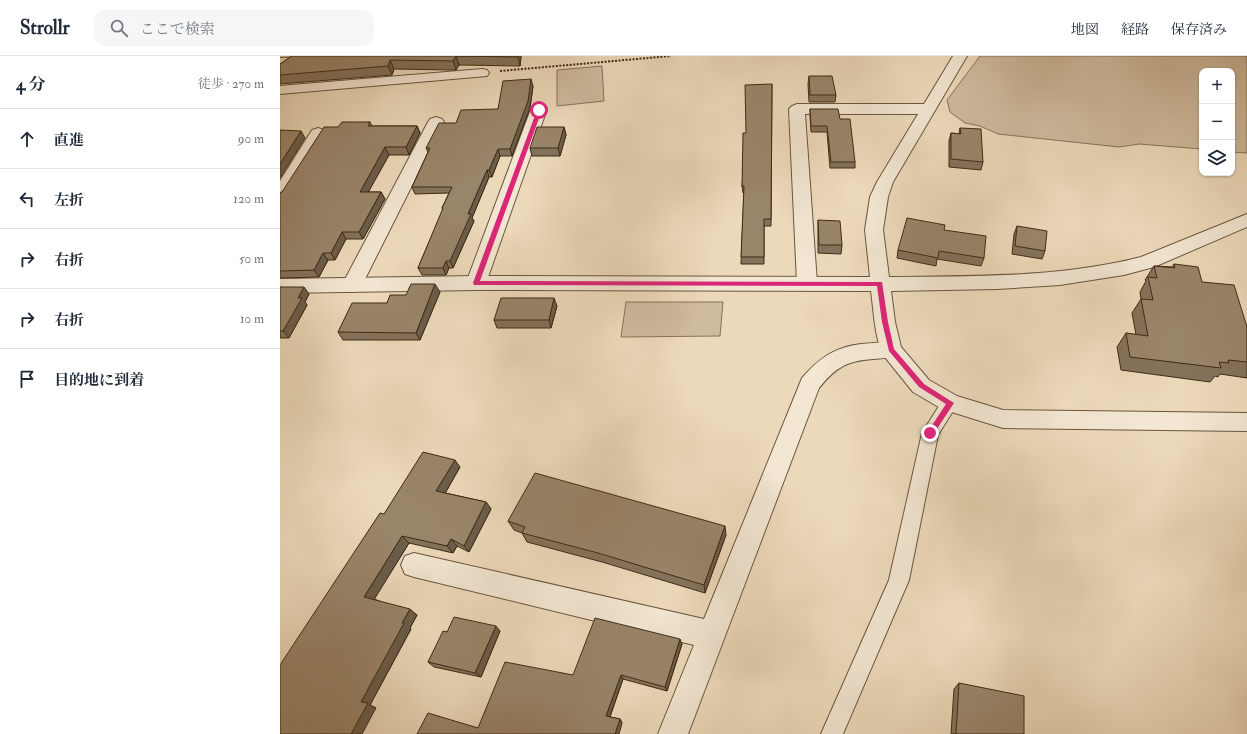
<!DOCTYPE html>
<html lang="ja">
<head>
<meta charset="utf-8">
<style>
	body { margin:0; font-family:"IM FELL Double Pica","Noto Serif JP",serif; background:#f6f6f7; color:#1f2937 }
	.controls { position:absolute; right:12px; top:12px; display:grid; overflow:hidden; border-radius:8px; box-shadow:0 1px 3px #0004 }
	.controls button { width:36px; height:36px; display:grid; place-items:center; padding:0; border:0; border-bottom:1px solid #e0e1e3; background:#fff; color:#1f2937; font:20px sans-serif }
	.stop { position:absolute; width:12px; height:12px; margin:-9px; border:3px solid #db2777; border-radius:50%; background:#fff }
	.stop.end { background:#db2777; border-color:#fff; box-shadow:0 1px 4px #0008 }
	.list { margin:0; padding:0; list-style:none }
	h2 { display:flex; justify-content:space-between; align-items:center; height:52px; margin:0; padding:0 16px; font-size:17px }
	h2 small { font-size:13px; font-weight:400; color:#747a83 }
	.list li { display:grid; grid-template-columns:26px 1fr auto; gap:12px; align-items:center; box-sizing:border-box; height:60px; padding:0 16px; border-top:1px solid #e0e1e3 }
	.list b { display:block; font-size:15px; white-space:nowrap }
	.list em { font-size:13px; font-style:normal; color:#747a83 }
	.icon { flex:none; width:22px; height:22px; fill:none; stroke:currentColor; stroke-width:2; stroke-linecap:round; stroke-linejoin:round }
	.map { position:relative; flex:none; width:967px; height:678px; overflow:hidden }
	header { display:flex; align-items:center; gap:24px; box-sizing:border-box; height:56px; padding:0 20px; background:#fff; border-bottom:1px solid #e0e1e3 }
	header strong { font-size:19px }
	nav { display:flex; gap:22px; margin-inline-start:auto; font-size:14px }
	.search { width:280px; height:36px; background:#f6f6f7; display:flex; align-items:center; gap:10px; box-sizing:border-box; padding:0 14px; border-radius:12px; color:#747a83; font-size:15px }
	main { display:flex }
	aside { flex:1; background:#fff }
	.map>svg:first-child { display:block }
</style>
</head>
<body>
<header>
<strong>Strollr</strong>
<div class="search"><svg class="icon" aria-label="search" viewBox="0 0 24 24"><circle cx="10" cy="10" r="6"/><path d="M15 15l6 6"/></svg>ここで検索</div>
<nav><a>地図</a><a>経路</a><a>保存済み</a></nav>
</header>
<main>
<aside>
<h2>4 分<small>徒歩 · 270 m</small></h2>
<ul class="list">
<li><svg class="icon" aria-label="ahead" viewBox="0 0 24 24"><path d="M12 20V5M6 11l6-6 6 6"/></svg><div><b>直進</b></div><em>90 m</em></li>
<li><svg class="icon" aria-label="left" viewBox="0 0 24 24"><path d="M17 20v-9H6M10 6l-5 5 5 5"/></svg><div><b>左折</b></div><em>120 m</em></li>
<li><svg class="icon" aria-label="right" viewBox="0 0 24 24"><path d="M7 20v-9h11M14 6l5 5-5 5"/></svg><div><b>右折</b></div><em>50 m</em></li>
<li><svg class="icon" aria-label="right" viewBox="0 0 24 24"><path d="M7 20v-9h11M14 6l5 5-5 5"/></svg><div><b>右折</b></div><em>10 m</em></li>
<li><svg class="icon" aria-label="arrive" viewBox="0 0 24 24"><path d="M6 21V4h12l-3 4 3 4H6"/></svg><div><b>目的地に到着</b></div></li>
</ul>
</aside>
<div class="map">
<svg width="967" height="678" viewBox="0 0 967 678">
	<rect width="100%" height="100%" fill="#ecd9ba"/>
	<filter id="stains"><feTurbulence type="fractalNoise" baseFrequency=".005" numOctaves="4"/><feColorMatrix values="0 0 0 0 .2 0 0 0 0 .09 0 0 0 0 .02 0 0 0 .5 -.17"/></filter>
	<radialGradient id="worn" r=".72"><stop offset=".6" stop-color="#630" stop-opacity="0"/><stop offset="1" stop-color="#630" stop-opacity=".3"/></radialGradient>
	<!-- green -->
	<g fill="#cfbb9e" stroke="#877359">
		<polygon points="700,0 967,0 967,97 952,96 952,15 922,15 922,93 859,88 839,91 718,78 700,70 685,67 670,56 667,44"/>
		<polygon points="322,10 324,45 277,50 277,14"/>
		<polygon points="346,246 443,246 440,280 341,281"/>
	</g>
	<g fill="none" stroke-linecap="round" stroke-linejoin="round">
		<defs>
			<g id="service">
				<polygon points="27,1 32,4 31,6 0,8 0,2"/>
				<polygon points="670,341 676,342 678,347 658,379 629,524 563,678 541,678 609,524 642,377 664,342"/>
			</g>
			<g id="minor">
				<polygon points="202,13 207,14 209,17 207,20 0,38 0,30"/>
				<polygon points="259,48 264,50 267,53 206,227 203,232 196,234 189,232 186,227 251,53 254,50"/>
				<polygon points="517,48 647,48 652,50 655,53 652,56 647,58 525,58 537,227 534,232 527,234 520,232 517,227 509,53 512,50"/>
				<polygon points="156,61 162,63 164,66 82,229 79,234 72,236 65,234 62,229 148,66 150,63"/>
				<polygon points="38,72 44,74 46,77 6,143 0,144 0,125 32,74"/>
				<path d="M611 286 618 288 621 294 618 300C610 302 602 302 593 303 567 305 556 311 539 332L408 678H378L414 589 134 521 125 518 121 509 125 500 134 497 424 563 522 322C550 289 570 288 611 286Z"/>
			</g>
			<path id="tertiary" d="M673 0H687L613 126 608 141 603 174 609 221C693 220 779 222 861 201L967 158V171L874 211 844 219 780 229 717 233 611 235 615 266 621 291 649 324 677 340 723 354 967 357V375L723 372 662 353 633 336 604 300C594 281 594 255 591 235L196 234 0 237V223L196 220 590 221 585 174 590 141 597 126Z"/>
		</defs>
		<!-- service casing -->
		<use href="#service" stroke="#6a563e" stroke-width="2"/>
		<!-- minor casing -->
		<use href="#minor" stroke="#6a563e" stroke-width="2"/>
		<!-- tertiary casing -->
		<use href="#tertiary" stroke="#6a563e" stroke-width="2"/>
		<!-- path -->
		<polyline stroke="#3f2b14" stroke-width="2" stroke-dasharray="2 1.5" stroke-linecap="butt" points="220,15 391,0"/>
		<!-- service -->
		<use href="#service" fill="#f3e6d2" fill-rule="evenodd"/>
		<!-- minor -->
		<use href="#minor" fill="#f3e6d2" fill-rule="evenodd"/>
		<!-- tertiary -->
		<use href="#tertiary" fill="#f3e6d2" fill-rule="evenodd"/>
	</g>
	<!-- wall -->
	<g fill="#84725b" stroke="#3f2b14">
		<polygon points="12,0 241,0 240,10 179,9 176,14 172,14 114,13 112,19 0,28 0,8"/>
		<polygon points="529,20 556,39 555,46 529,46 528,28"/>
		<polygon points="492,28 491,170 484,170 484,208 461,208 464,137 463,137 462,130 466,77"/>
		<polygon points="253,30 250,52 232,100 220,100 212,121 209,121 192,162 194,165 173,212 169,212 166,219 142,219 138,212 163,154 162,152 169,137 135,138 132,131 148,96 146,92 176,67 218,53"/>
		<polygon points="530,53 560,63 575,106 575,112 550,112 547,76 531,76 530,60"/>
		<polygon points="90,66 92,70 137,70 140,77 129,99 109,99 88,136 101,136 105,143 83,183 66,183 55,204 48,204 39,221 0,222 0,137 2,136 58,71"/>
		<polygon points="284,71 286,79 280,100 252,100 250,92"/>
		<polygon points="680,72 703,106 701,114 669,111 669,85 671,77 679,78"/>
		<polygon points="538,164 562,189 561,198 538,197"/>
		<polygon points="737,170 765,195 762,203 732,198 734,178"/>
		<polygon points="664,174 704,202 701,210 657,203 656,210 617,202 618,194"/>
		<polygon points="894,208 922,226 967,271 967,322 940,318 938,321 935,320 930,326 841,314 837,291 846,277 856,279 852,257 861,243 860,236 866,225 865,224 874,210 892,211"/>
		<polygon points="0,231 29,238 25,246 27,249 9,282 0,282"/>
		<polygon points="160,236 140,284 63,284 58,276 107,247 126,239"/>
		<polygon points="277,250 271,272 217,272 214,264"/>
		<polygon points="180,411 165,437 206,446 211,453 189,496 177,490 173,497 129,487 94,543 137,559 130,572 131,573 90,649 96,652 0,678 104,458"/>
		<polygon points="228,465 446,479 425,537 322,506 247,486 242,477 234,474"/>
		<polygon points="220,575 201,621 154,611 148,606 167,576"/>
		<polygon points="402,588 387,635 343,623 330,661 340,663 342,667 198,672 293,619"/>
		<polygon points="679,627 744,678 671,678 674,633"/>
	</g>
	<!-- shaded-wall -->
	<g fill="#6b5d4a" stroke="#3f2b14">
		<polygon points="176,0 179,9 176,14 173,5"/>
		<polygon points="238,0 241,0 240,10 238,1"/>
		<polygon points="110,4 114,13 112,19 108,10"/>
		<polygon points="251,23 253,30 250,52 232,100 230,93"/>
		<polygon points="137,70 140,77 129,99 126,91"/>
		<polygon points="284,71 286,79 280,100 278,92"/>
		<polygon points="21,75 25,82 0,122 0,108"/>
		<polygon points="105,91 109,99 84,144 80,136"/>
		<polygon points="218,93 220,100 212,121 209,114"/>
		<polygon points="207,114 209,121 192,162 194,165 173,212 170,205 188,158"/>
		<polygon points="101,136 105,143 83,183 79,176"/>
		<polygon points="62,176 66,183 55,204 51,197"/>
		<polygon points="43,197 48,204 39,221 34,214"/>
		<polygon points="166,205 169,212 166,219 163,212"/>
		<polygon points="155,228 160,236 140,284 136,277"/>
		<polygon points="24,231 29,238 25,246 27,249 9,282 3,275 18,242"/>
		<polygon points="274,242 277,250 271,272 269,264"/>
		<polygon points="175,404 180,411 162,443 156,435"/>
		<polygon points="206,446 211,453 189,496 184,490"/>
		<polygon points="445,470 446,479 425,537 424,529"/>
		<polygon points="122,480 129,487 92,547 84,541"/>
		<polygon points="171,483 177,490 173,497 167,490"/>
		<polygon points="130,553 137,559 130,572 131,573 90,649 96,652 82,678 71,678 81,646 122,567"/>
		<polygon points="216,570 220,575 201,621 195,617"/>
		<polygon points="400,583 402,588 387,635 385,631"/>
		<polygon points="341,619 343,623 329,663 326,660"/>
		<polygon points="340,663 342,667 339,678 335,678"/>
	</g>
	<!-- building -->
	<g fill="#99856a" stroke="#3f2b14">
		<polygon points="12,0 176,0 173,5 110,4 108,10 0,19 0,8"/>
		<polygon points="177,0 238,0 238,1"/>
		<polygon points="529,20 552,20 556,39 530,39"/>
		<polygon points="251,23 248,45 230,93 218,93 209,114 207,114 188,158 191,158 170,205 166,205 163,212 138,212 163,152 162,152 172,131 132,131 150,92 146,92 159,67 176,67 181,54 218,53 223,25"/>
		<polygon points="492,28 491,163 484,163 484,201 461,201 464,130 462,130 463,77 466,77 465,29"/>
		<polygon points="530,53 558,53 560,63 570,63 575,106 551,106 547,70 531,70"/>
		<polygon points="62,66 90,66 88,70 137,70 126,91 105,91 80,136 101,136 79,176 62,176 51,197 43,197 34,214 0,215 0,137 2,136 44,71 58,71"/>
		<polygon points="257,71 284,71 278,92 250,92"/>
		<polygon points="680,72 701,73 703,106 671,103 671,77 681,78"/>
		<polygon points="0,74 21,75 0,108"/>
		<polygon points="627,162 665,169 664,174 706,180 704,202 659,195 658,202 618,194"/>
		<polygon points="538,164 560,165 562,189 539,189"/>
		<polygon points="737,170 767,175 765,195 735,190"/>
		<polygon points="894,208 918,211 922,226 954,229 967,271 967,306 948,304 949,307 939,306 941,312 850,301 846,277 868,280 861,243 873,244 868,221 877,222 874,210 895,212"/>
		<polygon points="131,228 155,228 136,277 58,276 72,247 107,247 110,239 126,239"/>
		<polygon points="0,231 24,231 18,242 22,242 3,275 0,275"/>
		<polygon points="221,242 274,242 269,264 214,264"/>
		<polygon points="143,396 175,404 156,435 206,446 184,490 171,483 167,490 122,480 84,541 130,553 122,567 124,567 81,646 88,647 71,678 0,678 0,609 100,457 104,458"/>
		<polygon points="255,417 445,470 424,529 318,497 242,477 245,471 228,465"/>
		<polygon points="174,561 216,570 195,617 148,606 163,575 167,576"/>
		<polygon points="315,562 400,583 385,631 341,619 326,660 340,663 335,678 137,678 148,657 198,672 225,606 293,619"/>
		<polygon points="679,627 744,640 744,678 676,678"/>
	</g>
	<!-- route -->
	<polygon fill="#db2777" points="259,52 262,54 200,225 602,226 608,266 614,293 644,328 674,347 653,379 648,379 647,377 666,348 639,331 609,295 602,266 597,230 194,229 193,227 257,54"/>
	<rect width="100%" height="100%" filter="url(#stains)"/>
	<rect width="100%" height="100%" fill="url(#worn)"/>
</svg>
<div class="controls">
<button>+</button>
<button>−</button>
<button><svg class="icon" aria-label="layers" viewBox="0 0 24 24"><path d="M12 4l9 5-9 5-9-5zM3 14l9 5 9-5"/></svg></button>
</div>
<div class="stop" style="left:259px;top:54px"></div>
<div class="stop end" style="left:650px;top:377px"></div>
</div>
</main>
</body>
</html>
